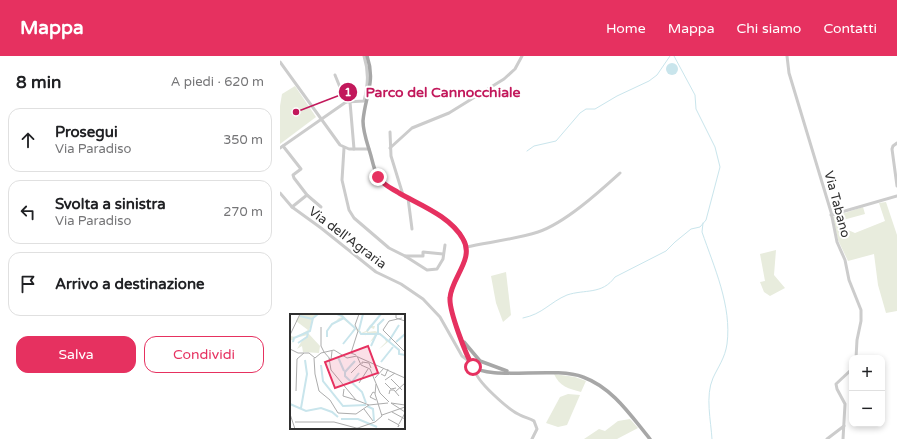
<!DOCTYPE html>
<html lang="it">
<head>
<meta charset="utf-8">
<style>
	body { margin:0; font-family:"Varela Round",sans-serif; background:#f6f6f6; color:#202124 }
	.controls { position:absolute; right:12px; bottom:12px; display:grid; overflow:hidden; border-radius:8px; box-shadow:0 2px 6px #0003 }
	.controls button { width:36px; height:36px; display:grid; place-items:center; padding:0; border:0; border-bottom:1px solid #e0e0e0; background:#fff; color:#202124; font:20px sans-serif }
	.stop { position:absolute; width:12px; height:12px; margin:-9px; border:3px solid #e63160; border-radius:50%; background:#fff }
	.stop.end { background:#e63160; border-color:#fff; box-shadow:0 1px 4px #0008 }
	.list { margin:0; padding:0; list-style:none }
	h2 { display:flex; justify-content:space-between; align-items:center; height:52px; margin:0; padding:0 16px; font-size:17px }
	h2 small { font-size:13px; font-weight:400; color:#757577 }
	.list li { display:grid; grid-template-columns:26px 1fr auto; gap:12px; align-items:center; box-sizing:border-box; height:64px; margin:0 8px 8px; padding:0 8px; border:1px solid #e0e0e0; border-radius:12px }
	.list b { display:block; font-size:15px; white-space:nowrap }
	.list p { margin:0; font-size:13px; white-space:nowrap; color:#757577 }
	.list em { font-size:13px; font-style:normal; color:#757577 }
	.actions { display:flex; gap:8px; padding:12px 16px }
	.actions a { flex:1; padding:9px 0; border:1px solid #e63160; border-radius:12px; text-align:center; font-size:14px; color:#e63160 }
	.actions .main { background:#e63160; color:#fff }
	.icon { flex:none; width:22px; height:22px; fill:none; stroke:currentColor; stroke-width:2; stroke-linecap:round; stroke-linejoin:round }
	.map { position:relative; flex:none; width:617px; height:383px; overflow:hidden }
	header { display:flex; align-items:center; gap:24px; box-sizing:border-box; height:56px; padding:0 20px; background:#e63160; color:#fff }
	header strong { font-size:19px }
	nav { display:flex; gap:22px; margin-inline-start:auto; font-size:14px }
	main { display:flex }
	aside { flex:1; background:#fff }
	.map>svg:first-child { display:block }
</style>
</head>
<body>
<header>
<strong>Mappa</strong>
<nav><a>Home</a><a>Mappa</a><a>Chi siamo</a><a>Contatti</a></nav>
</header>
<main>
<aside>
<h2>8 min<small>A piedi · 620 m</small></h2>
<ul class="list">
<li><svg class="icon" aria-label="ahead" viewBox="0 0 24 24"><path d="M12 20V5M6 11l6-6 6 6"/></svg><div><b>Prosegui</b><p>Via Paradiso</p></div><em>350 m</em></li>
<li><svg class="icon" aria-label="left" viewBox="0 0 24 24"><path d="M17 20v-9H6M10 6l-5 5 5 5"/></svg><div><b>Svolta a sinistra</b><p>Via Paradiso</p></div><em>270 m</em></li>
<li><svg class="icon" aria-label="arrive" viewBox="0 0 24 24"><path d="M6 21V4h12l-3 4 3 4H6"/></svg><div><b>Arrivo a destinazione</b></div></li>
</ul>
<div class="actions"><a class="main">Salva</a><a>Condividi</a></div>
</aside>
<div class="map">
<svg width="617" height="383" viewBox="0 0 617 383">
	<rect width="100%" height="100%" fill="#fff"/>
	<!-- green -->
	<g fill="#e8ecdd">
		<polygon points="15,30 36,61 0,88 0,50 2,38"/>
		<polygon points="606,146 617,179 617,255 606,257 598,229 594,198 568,205 558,184 553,161 583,151 585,158 563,164 568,174 575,177 605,165 599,147"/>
		<polygon points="496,194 494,219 505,232 490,240 484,236 480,226 485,225 480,198"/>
		<polygon points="226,216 231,259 223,266 216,247 211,220"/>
		<path d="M274 318 295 321 306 325 301 336C289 333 279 330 274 318Z"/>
		<polygon points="288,338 300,339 287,369 278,371 266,367 280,341"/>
		<polygon points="350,363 358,372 337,383 304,383 319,373 325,375 338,365"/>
	</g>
	<!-- water -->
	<circle fill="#c9e5ec" cx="392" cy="13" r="6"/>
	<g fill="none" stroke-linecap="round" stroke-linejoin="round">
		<!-- stream -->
		<g stroke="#c9e5ec" stroke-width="1">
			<polyline points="247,95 254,90 276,85 300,57 306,53 315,53 337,40 369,25 377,19 390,0"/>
			<path d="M423 167 422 176C434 211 452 250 447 288 445 302 438 311 433 322 425 340 431 365 432 383"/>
			<path d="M243 262C263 258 270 246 287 239 305 233 322 239 335 221L386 195 395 186 411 173 420 171 426 164 440 111 435 91 416 53 415 39 394 0"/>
		</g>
		<!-- minor -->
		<g stroke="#ccc" stroke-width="3">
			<polyline points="507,0 509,17 551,156 557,186 565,204 569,224 581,254 581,265 577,284 576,302"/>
			<polyline points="0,6 60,89 69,93 89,93"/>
			<polyline points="55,19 66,46"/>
			<polyline points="70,46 74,93"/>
			<polyline points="110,76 111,100 123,139"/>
			<polyline points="617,87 613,90 612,93 617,130"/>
			<polyline points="3,90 21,113 13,119 14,122 27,139 41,151"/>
			<path d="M0 92 66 46 84 45C88 29 89 16 84 0"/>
			<polyline points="64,92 62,124 69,154 74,162 109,192 125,200 147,214 157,213 163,203 165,189"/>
			<polyline points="110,92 132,72 169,57 224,23 235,13 242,0"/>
			<polyline points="0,137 12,151 41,172 96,216 121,228 143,243 160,261 182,300 190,306"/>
			<polyline points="128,142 132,173"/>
			<polyline points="12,151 27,139"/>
			<polyline points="551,159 617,140"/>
			<path d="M186 191C210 186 236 183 258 176 285 167 319 136 340 117"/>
			<polyline points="125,200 143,200 143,196 163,198"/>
			<path d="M195 312C193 323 229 354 240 359 245 362 250 362 254 365L257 373 252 383"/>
			<polyline points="547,383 564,370"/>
			<polyline points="563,383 565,348 557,333 556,328 572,313"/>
		</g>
		<!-- major -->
		<g stroke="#a7a7a7" stroke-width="3.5">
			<path d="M87 0C96 26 85 40 83 65 83 77 88 89 91 100 93 108 95 117 99 123 104 129 112 133 119 137 141 150 179 163 186 190 190 205 172 225 170 241 168 255 186 296 192 310 209 325 275 310 303 321 333 332 351 360 370 383"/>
			<polyline points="184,286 200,305 227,315"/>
		</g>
	</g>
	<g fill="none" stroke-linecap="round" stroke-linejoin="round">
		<!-- route -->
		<path stroke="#e63160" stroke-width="5" d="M98 121C103 129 111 132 119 137 140 149 170 160 183 183 195 203 171 222 170 242 169 255 186 299 193 311"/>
	</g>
	<g text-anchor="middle" stroke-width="4" stroke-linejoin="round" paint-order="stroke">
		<!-- street labels -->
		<g font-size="13" fill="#2f2f2f" stroke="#fff">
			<text transform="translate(558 148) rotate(75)" y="5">Via Tabano</text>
			<text transform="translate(68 181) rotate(37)" y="5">Via dell'Agraria</text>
		</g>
	</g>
	<!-- overview -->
	<g transform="translate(10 258)">
		<rect width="115" height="115" fill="#fff"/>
		<path d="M28 0 24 3 18 19 30 32 29 39 13 38 12 32 7 35 13 25 8 29 18 21 5 24 1 31 3 26H0V22L6 23 18 16 6 7 7 5 10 1ZM46 0H52L63 13 68 16 69 14 71 19 76 17 80 11 86 8 80 12H85L84 15 79 13 78 18 85 17 90 19 96 24 97 27H99L101 31 99 27 92 33 89 35 96 28 94 23 87 20 84 25 80 28 86 19H77L75 23 77 18 71 20 65 15 61 19 64 14 53 5 47 6 40 14 42 10 49 4 52 3Z" fill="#e8ecdd"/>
		<path fill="none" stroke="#c9e5ec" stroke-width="2" d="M47 0 52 2 66 15M10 2 22 5 28 0M69 16 73 0M69 17 71 20H90L109 36V40L115 41M77 17 91 0M88 19V11L94 5M37 23V17L42 10 54 4M99 27 109 11M3 28 4 24 20 17 23 4M106 28 115 20M8 29 17 23 18 19M53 30 65 15M81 32 87 19M48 43 54 57M65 47 55 58V62L72 78 76 89M91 48 103 33M31 51 33 67 53 92 76 91M61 69 69 59M0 90 16 97 31 94 42 98 48 103M77 92 83 95 84 107M11 94 17 60 15 46M51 105H68L87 113"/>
		<path fill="none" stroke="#acacac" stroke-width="1" d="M106 0V4L115 7M112 4 99 7 93 16 115 38M31 13V32L34 38M0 21 10 0M0 35 8 39H19L25 44 31 39 44 36 57 44 67 42 71 51 80 55 90 79 99 88M34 38 41 46 42 37M66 41 61 39 68 17 65 11 69 0M68 43 115 64M24 44 25 60 29 77 40 86 48 99 66 100 79 91M39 44 41 56 66 86 79 91 98 89M72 50V48L79 49 81 54M61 59 70 50M91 60 95 62 98 55M85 64 94 54M101 65 112 76M95 66 105 59M69 69 78 55M95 69 101 75 106 74M54 75 53 82 66 86M6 77 7 45 14 39M105 78 115 69M85 79 83 78 80 83 86 86M99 80 100 76H104L109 82M101 89 115 98M101 89 115 91M74 95 83 107M102 98 115 105M0 100 5 115M92 101 115 93M98 105 109 111 108 113 109 111M5 108H44L70 115M109 110 115 99M65 115 85 108 92 102 85 80 86 70"/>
		<path fill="#e63160" fill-opacity="0.15" stroke="#e63160" stroke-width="2" d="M78 32 88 59 45 74 35 48Z"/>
		<rect width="115" height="115" fill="none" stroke="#2f2f2f" stroke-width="2"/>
	</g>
	<!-- callouts -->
	<path fill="none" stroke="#c2185b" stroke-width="1.5" d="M16 56L68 36"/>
	<g fill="#c2185b" stroke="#fff" stroke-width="1.5">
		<circle cx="16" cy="56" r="4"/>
		<circle cx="68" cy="36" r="10"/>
	</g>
	<g font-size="12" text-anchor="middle" font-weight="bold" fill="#fff">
		<text x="68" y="40">1</text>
	</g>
	<g font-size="14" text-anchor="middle" font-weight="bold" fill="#c2185b" stroke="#fff" stroke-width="4" stroke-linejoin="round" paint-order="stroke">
		<text x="163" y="41">Parco del Cannocchiale</text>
	</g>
</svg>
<div class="controls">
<button>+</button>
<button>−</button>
</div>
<div class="stop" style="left:193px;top:311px"></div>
<div class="stop end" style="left:98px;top:121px"></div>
</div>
</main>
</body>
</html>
